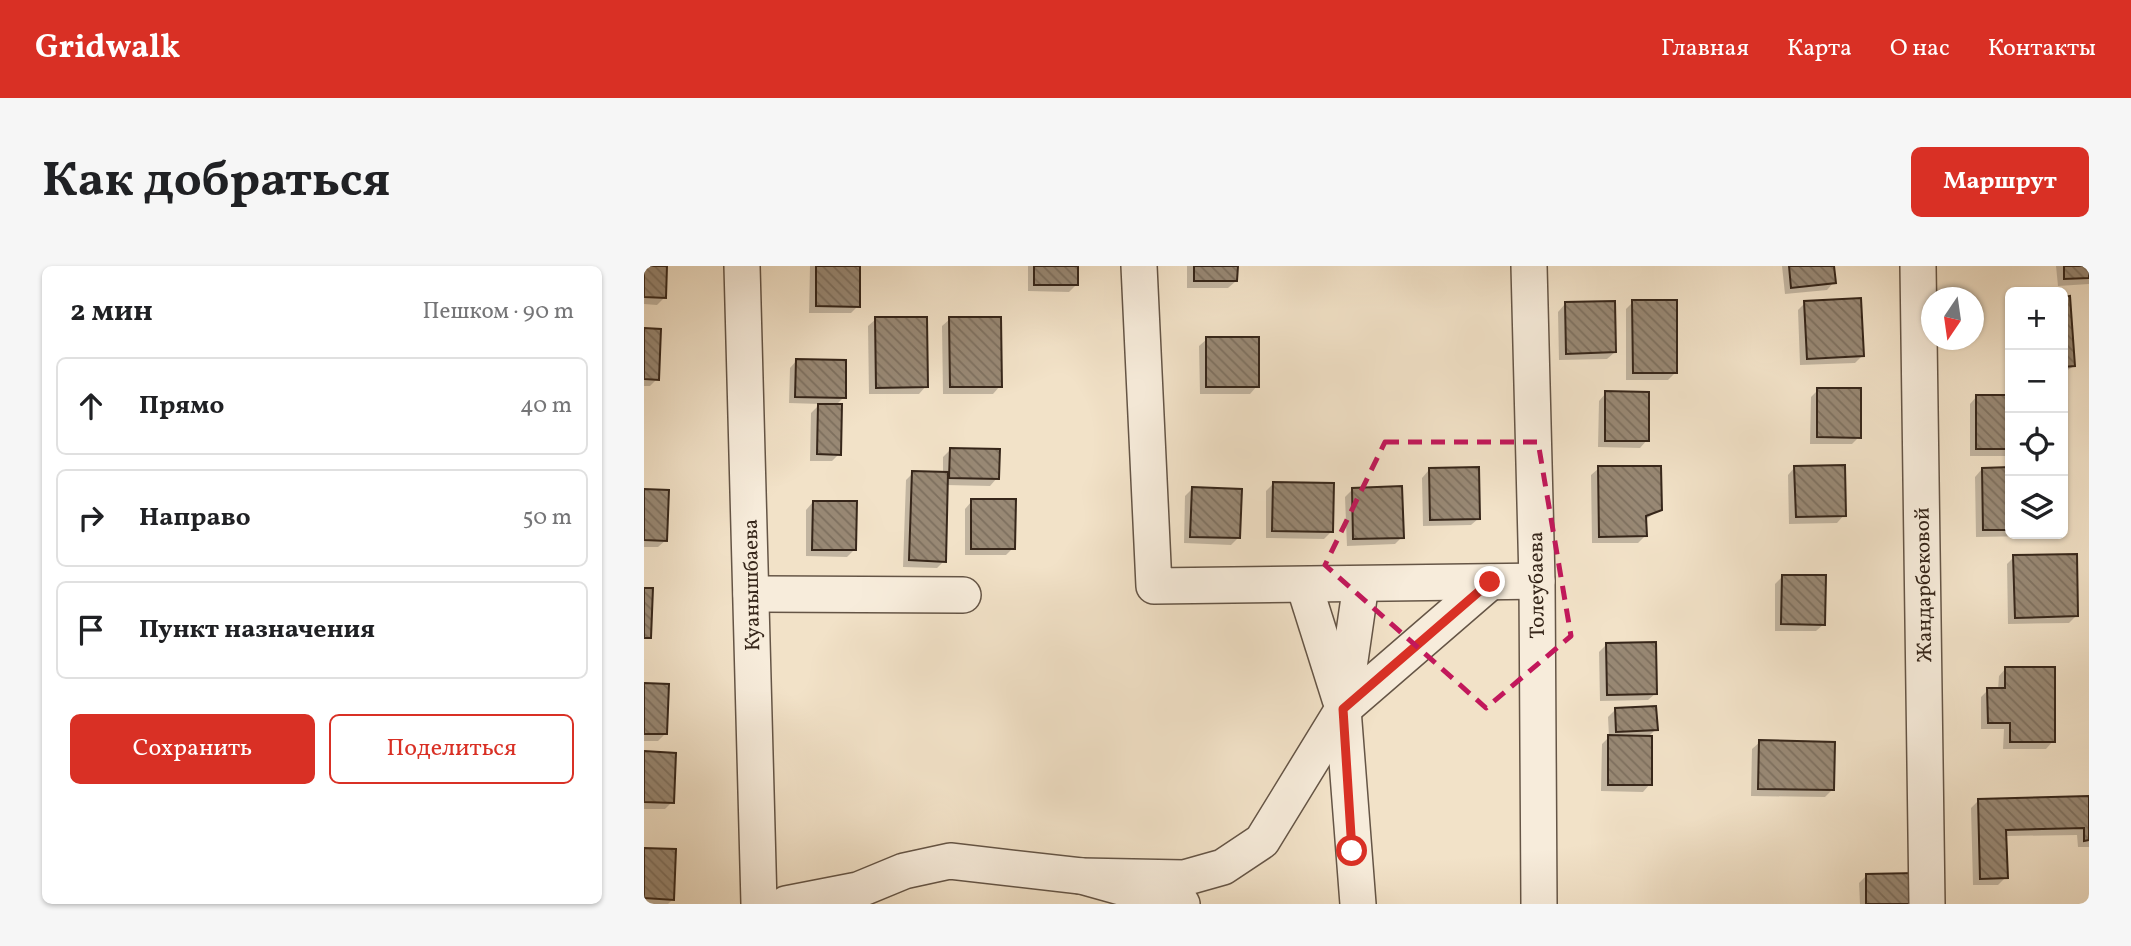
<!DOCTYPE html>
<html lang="ru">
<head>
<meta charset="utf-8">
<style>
	body { margin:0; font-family:Vollkorn,serif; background:#f6f6f6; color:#202124 }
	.controls { position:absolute; right:21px; top:21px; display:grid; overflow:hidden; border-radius:10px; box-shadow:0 2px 5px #0004 }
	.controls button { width:63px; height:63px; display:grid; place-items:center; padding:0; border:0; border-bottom:2px solid #e0e0e0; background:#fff; color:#202124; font:35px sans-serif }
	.compass { position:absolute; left:1277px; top:21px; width:63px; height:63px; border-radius:50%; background:#fff; box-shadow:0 2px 5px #0004; rotate:193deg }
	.stop { position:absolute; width:21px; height:21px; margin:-16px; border:5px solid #d93025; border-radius:50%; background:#fff }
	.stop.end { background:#d93025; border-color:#fff; box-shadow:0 2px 7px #0008 }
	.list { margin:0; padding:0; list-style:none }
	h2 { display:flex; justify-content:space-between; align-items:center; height:91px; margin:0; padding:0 28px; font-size:30px }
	h2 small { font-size:23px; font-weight:400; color:#757577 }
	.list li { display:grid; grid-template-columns:46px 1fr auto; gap:21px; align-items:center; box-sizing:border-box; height:98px; margin:0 14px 14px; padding:0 14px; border:2px solid #e0e0e0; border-radius:10px }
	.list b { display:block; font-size:26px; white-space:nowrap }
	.list em { font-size:23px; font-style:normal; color:#757577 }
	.actions { display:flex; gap:14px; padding:21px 28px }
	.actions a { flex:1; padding:16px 0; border:2px solid #d93025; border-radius:10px; text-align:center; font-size:24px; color:#d93025 }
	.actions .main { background:#d93025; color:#fff }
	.icon { flex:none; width:38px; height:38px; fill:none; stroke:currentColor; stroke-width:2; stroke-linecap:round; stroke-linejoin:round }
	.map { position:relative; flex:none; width:1445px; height:638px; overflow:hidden; border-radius:10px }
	header { display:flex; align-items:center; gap:42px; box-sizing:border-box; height:98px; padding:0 35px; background:#d93025; color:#fff }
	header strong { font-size:33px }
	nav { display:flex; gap:38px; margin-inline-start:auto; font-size:24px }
	.intro { display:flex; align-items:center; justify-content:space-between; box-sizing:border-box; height:168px; padding:0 42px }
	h1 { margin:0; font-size:49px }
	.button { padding:18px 32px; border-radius:10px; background:#d93025; color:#fff; font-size:24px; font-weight:700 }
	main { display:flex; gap:42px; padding:0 42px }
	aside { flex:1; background:#fff; border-radius:10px; box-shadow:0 2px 5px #0004 }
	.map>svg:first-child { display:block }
</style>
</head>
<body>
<header>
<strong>Gridwalk</strong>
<nav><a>Главная</a><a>Карта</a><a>О нас</a><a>Контакты</a></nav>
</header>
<div class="intro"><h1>Как добраться</h1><a class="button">Маршрут</a></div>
<main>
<aside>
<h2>2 мин<small>Пешком · 90 m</small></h2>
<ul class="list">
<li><svg class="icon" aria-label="ahead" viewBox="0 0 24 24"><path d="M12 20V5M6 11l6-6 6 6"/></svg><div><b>Прямо</b></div><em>40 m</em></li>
<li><svg class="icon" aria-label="right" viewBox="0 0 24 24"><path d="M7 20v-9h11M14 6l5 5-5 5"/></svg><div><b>Направо</b></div><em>50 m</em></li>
<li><svg class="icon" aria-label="arrive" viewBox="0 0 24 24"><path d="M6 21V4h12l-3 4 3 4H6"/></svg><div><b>Пункт назначения</b></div></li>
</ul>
<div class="actions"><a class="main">Сохранить</a><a>Поделиться</a></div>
</aside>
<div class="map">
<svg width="1445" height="638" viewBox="0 0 1445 638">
	<defs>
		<pattern id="building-back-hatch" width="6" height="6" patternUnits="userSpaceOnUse" patternTransform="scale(1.75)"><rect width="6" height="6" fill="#988874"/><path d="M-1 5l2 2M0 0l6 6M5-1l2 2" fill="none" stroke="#7d6f5e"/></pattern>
	</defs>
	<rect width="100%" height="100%" fill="#f2e2c8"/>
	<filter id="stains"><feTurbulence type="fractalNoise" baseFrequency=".00286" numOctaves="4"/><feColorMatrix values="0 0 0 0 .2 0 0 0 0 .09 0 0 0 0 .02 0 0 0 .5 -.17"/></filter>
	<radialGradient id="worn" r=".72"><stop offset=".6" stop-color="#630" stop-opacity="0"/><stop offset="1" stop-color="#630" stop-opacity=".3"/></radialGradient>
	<!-- shadow -->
	<g fill="#0003">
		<polygon points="0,0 21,0 20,32 13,39 0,38"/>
		<polygon points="166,0 214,0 214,40 207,47 165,47"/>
		<polygon points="384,0 433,0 433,18 425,26 384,25"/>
		<polygon points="543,0 592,0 592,15 584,22 543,22"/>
		<polygon points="1138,0 1188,0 1190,16 1183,24 1141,28"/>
		<polygon points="1412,0 1445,0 1445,18 1414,20"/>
		<polygon points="1419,32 1424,32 1430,100 1419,107"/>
		<polygon points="989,36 1032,106 1024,114 982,114 982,43"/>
		<polygon points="1161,37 1218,90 1211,97 1156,99 1154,44"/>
		<polygon points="921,38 971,86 963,93 915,94 914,46"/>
		<polygon points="232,53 282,120 275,128 225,128 224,60"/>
		<polygon points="306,53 356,120 349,128 299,128 298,60"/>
		<polygon points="0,64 13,113 6,120 0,120"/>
		<polygon points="563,73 613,120 606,128 556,128 555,80"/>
		<polygon points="153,94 200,131 191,140 195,188 188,195 166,195 167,147 176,138 145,137 146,102"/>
		<polygon points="1174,124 1215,171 1208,178 1166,178 1167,131"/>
		<polygon points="962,127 1003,174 996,182 954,181 955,135"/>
		<polygon points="1333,130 1366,130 1366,190 1326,190 1326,138"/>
		<polygon points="306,184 353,212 346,220 302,219 300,295 293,302 259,301 262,214 269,207 299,208 299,191"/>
		<polygon points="1151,201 1200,249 1193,257 1145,258 1144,209"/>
		<polygon points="955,202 1016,243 1001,254 1001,270 994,277 948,277 947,209"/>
		<polygon points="1338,203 1366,203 1366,268 1395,268 1394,270 1332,271 1331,211"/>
		<polygon points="785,204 835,252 827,259 779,260 778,212"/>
		<polygon points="629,218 688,265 680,273 622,272 622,225"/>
		<polygon points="548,223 595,271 587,279 540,277 541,230"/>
		<polygon points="709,223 758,271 751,278 703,280 701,231"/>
		<polygon points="0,225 22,274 14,281 0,281"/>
		<polygon points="328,235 369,282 362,289 321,289 321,243"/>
		<polygon points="169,236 210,284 203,291 162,290 162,244"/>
		<polygon points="1370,291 1432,350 1425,357 1364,358 1363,298"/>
		<polygon points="1138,311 1180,358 1172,365 1131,365 1131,318"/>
		<polygon points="962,379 1012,427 1004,434 956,435 955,386"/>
		<polygon points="1362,402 1409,475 1402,483 1359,483 1360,463 1337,463 1337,431 1344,424 1354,424 1355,410"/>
		<polygon points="0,419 21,468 14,475 0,475"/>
		<polygon points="972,443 1012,463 1004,471 1006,518 999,526 957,525 958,478 965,471 964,451"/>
		<polygon points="1116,476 1188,524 1181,531 1107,530 1108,483"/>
		<polygon points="0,487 28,536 21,543 0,543"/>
		<polygon points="1445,532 1445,581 1434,581 1433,569 1361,570 1362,611 1354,619 1329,619 1327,542 1334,535"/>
		<polygon points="0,584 29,633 24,638 0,638"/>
		<polygon points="1222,610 1271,638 1216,638 1215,617"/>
	</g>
	<!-- building -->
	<g fill="url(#building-back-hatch)" stroke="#36261a" stroke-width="2">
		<polygon points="0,0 23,0 22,32 0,31"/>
		<polygon points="172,0 216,0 216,41 172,40"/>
		<rect x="390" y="0" width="44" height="19"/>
		<polygon points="550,0 594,0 593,15 550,15"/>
		<polygon points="1145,0 1190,0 1192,17 1147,22"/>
		<polygon points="1420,0 1445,0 1445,12 1420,13"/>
		<polygon points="1426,30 1431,100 1419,101 1419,31"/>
		<polygon points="1217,32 1220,90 1163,93 1160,35"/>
		<polygon points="988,34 1033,34 1033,107 989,107"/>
		<polygon points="971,35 972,86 922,88 921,36"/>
		<polygon points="231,51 283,51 284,121 232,122"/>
		<polygon points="305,51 357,51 358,121 306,121"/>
		<polygon points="0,62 17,63 15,114 0,113"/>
		<rect x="562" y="71" width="53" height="50"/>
		<polygon points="152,93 202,94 202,132 151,131"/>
		<polygon points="1173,122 1217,122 1217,172 1173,171"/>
		<polygon points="961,125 1005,126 1005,175 961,175"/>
		<rect x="1332" y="129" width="34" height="54"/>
		<polygon points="174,138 198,138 197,189 173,188"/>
		<polygon points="306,182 356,183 355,213 305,212"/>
		<polygon points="1201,199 1202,250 1152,251 1150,200"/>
		<polygon points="954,200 1017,200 1018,244 1002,250 1003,270 955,271"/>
		<polygon points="835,201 836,253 786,254 785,202"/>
		<polygon points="1366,201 1366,264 1339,264 1338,202"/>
		<polygon points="268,205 304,206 302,296 265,294"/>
		<polygon points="629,216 690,217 689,266 628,265"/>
		<polygon points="758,220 760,272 709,273 708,222"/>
		<polygon points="548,221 598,223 596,272 546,271"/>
		<polygon points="0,223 25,224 23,275 0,274"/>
		<polygon points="327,233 372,233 371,283 327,283"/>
		<polygon points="169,235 213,235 212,284 168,284"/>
		<polygon points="1433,288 1434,350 1371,352 1369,289"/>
		<polygon points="1138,309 1182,309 1181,359 1137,358"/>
		<polygon points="0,322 9,322 7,372 0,372"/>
		<polygon points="1012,376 1013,428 963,429 962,377"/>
		<polygon points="1361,401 1411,401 1411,476 1366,476 1366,457 1344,457 1343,422 1361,422"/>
		<polygon points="0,417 25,418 23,468 0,468"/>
		<polygon points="1012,440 1014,464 972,466 971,442"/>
		<polygon points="964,469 1008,470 1008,519 964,519"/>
		<polygon points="1115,474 1191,476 1190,524 1114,523"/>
		<polygon points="0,485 32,487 30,537 0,536"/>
		<polygon points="1445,530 1445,574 1440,575 1440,562 1362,564 1364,612 1336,613 1334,533"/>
		<polygon points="0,582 32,583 30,634 0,632"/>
		<polygon points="1272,607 1273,638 1222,638 1222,608"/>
	</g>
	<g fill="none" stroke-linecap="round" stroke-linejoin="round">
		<defs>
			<g id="minor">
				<polyline points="98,0 115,638"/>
				<polyline points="495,0 510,320 893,315"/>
				<polyline points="885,0 893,315 895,638"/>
				<polyline points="1274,0 1283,638"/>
				<polyline points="660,319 696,433"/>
				<polyline points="107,328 319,329"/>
				<polyline points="437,610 540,612 579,601 618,575 699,443 846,316"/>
				<polyline points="142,638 214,624 260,605 306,595 437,610 538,638"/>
				<polyline points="714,638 699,443 717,318"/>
			</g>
		</defs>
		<!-- minor casing -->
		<use href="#minor" stroke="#655546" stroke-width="38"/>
		<!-- minor -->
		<use href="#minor" stroke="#f7ecdb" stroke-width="35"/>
	</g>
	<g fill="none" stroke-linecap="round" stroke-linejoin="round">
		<!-- route -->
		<polyline stroke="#d93025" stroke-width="9" points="708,585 699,443 846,316"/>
	</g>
	<!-- marked area -->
	<path fill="none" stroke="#c2185b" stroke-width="5" stroke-dasharray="14 9" stroke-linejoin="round" d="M741 176H894L927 370 842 442 681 299Z"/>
	<g text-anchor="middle" stroke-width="5" stroke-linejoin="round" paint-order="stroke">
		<!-- street labels -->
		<g font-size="21" fill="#36261a" stroke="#f7ecdb">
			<text transform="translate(107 319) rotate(-91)" y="7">Куанышбаева</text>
			<text transform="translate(892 319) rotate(-91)" y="7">Толеубаева</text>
			<text transform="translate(1279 319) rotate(-91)" y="7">Жандарбековой</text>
		</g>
	</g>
	<rect width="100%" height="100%" filter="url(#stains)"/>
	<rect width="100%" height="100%" fill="url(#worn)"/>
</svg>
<div class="controls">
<button>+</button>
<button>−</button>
<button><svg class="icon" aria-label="locate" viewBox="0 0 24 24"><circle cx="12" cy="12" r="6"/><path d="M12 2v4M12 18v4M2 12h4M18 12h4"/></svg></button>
<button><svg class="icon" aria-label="layers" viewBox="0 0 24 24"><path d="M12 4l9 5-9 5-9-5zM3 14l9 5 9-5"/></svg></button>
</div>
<svg class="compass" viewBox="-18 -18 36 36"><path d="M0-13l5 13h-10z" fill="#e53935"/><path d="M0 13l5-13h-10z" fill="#757577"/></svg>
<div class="stop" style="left:708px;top:585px"></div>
<div class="stop end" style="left:846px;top:316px"></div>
</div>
</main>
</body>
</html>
